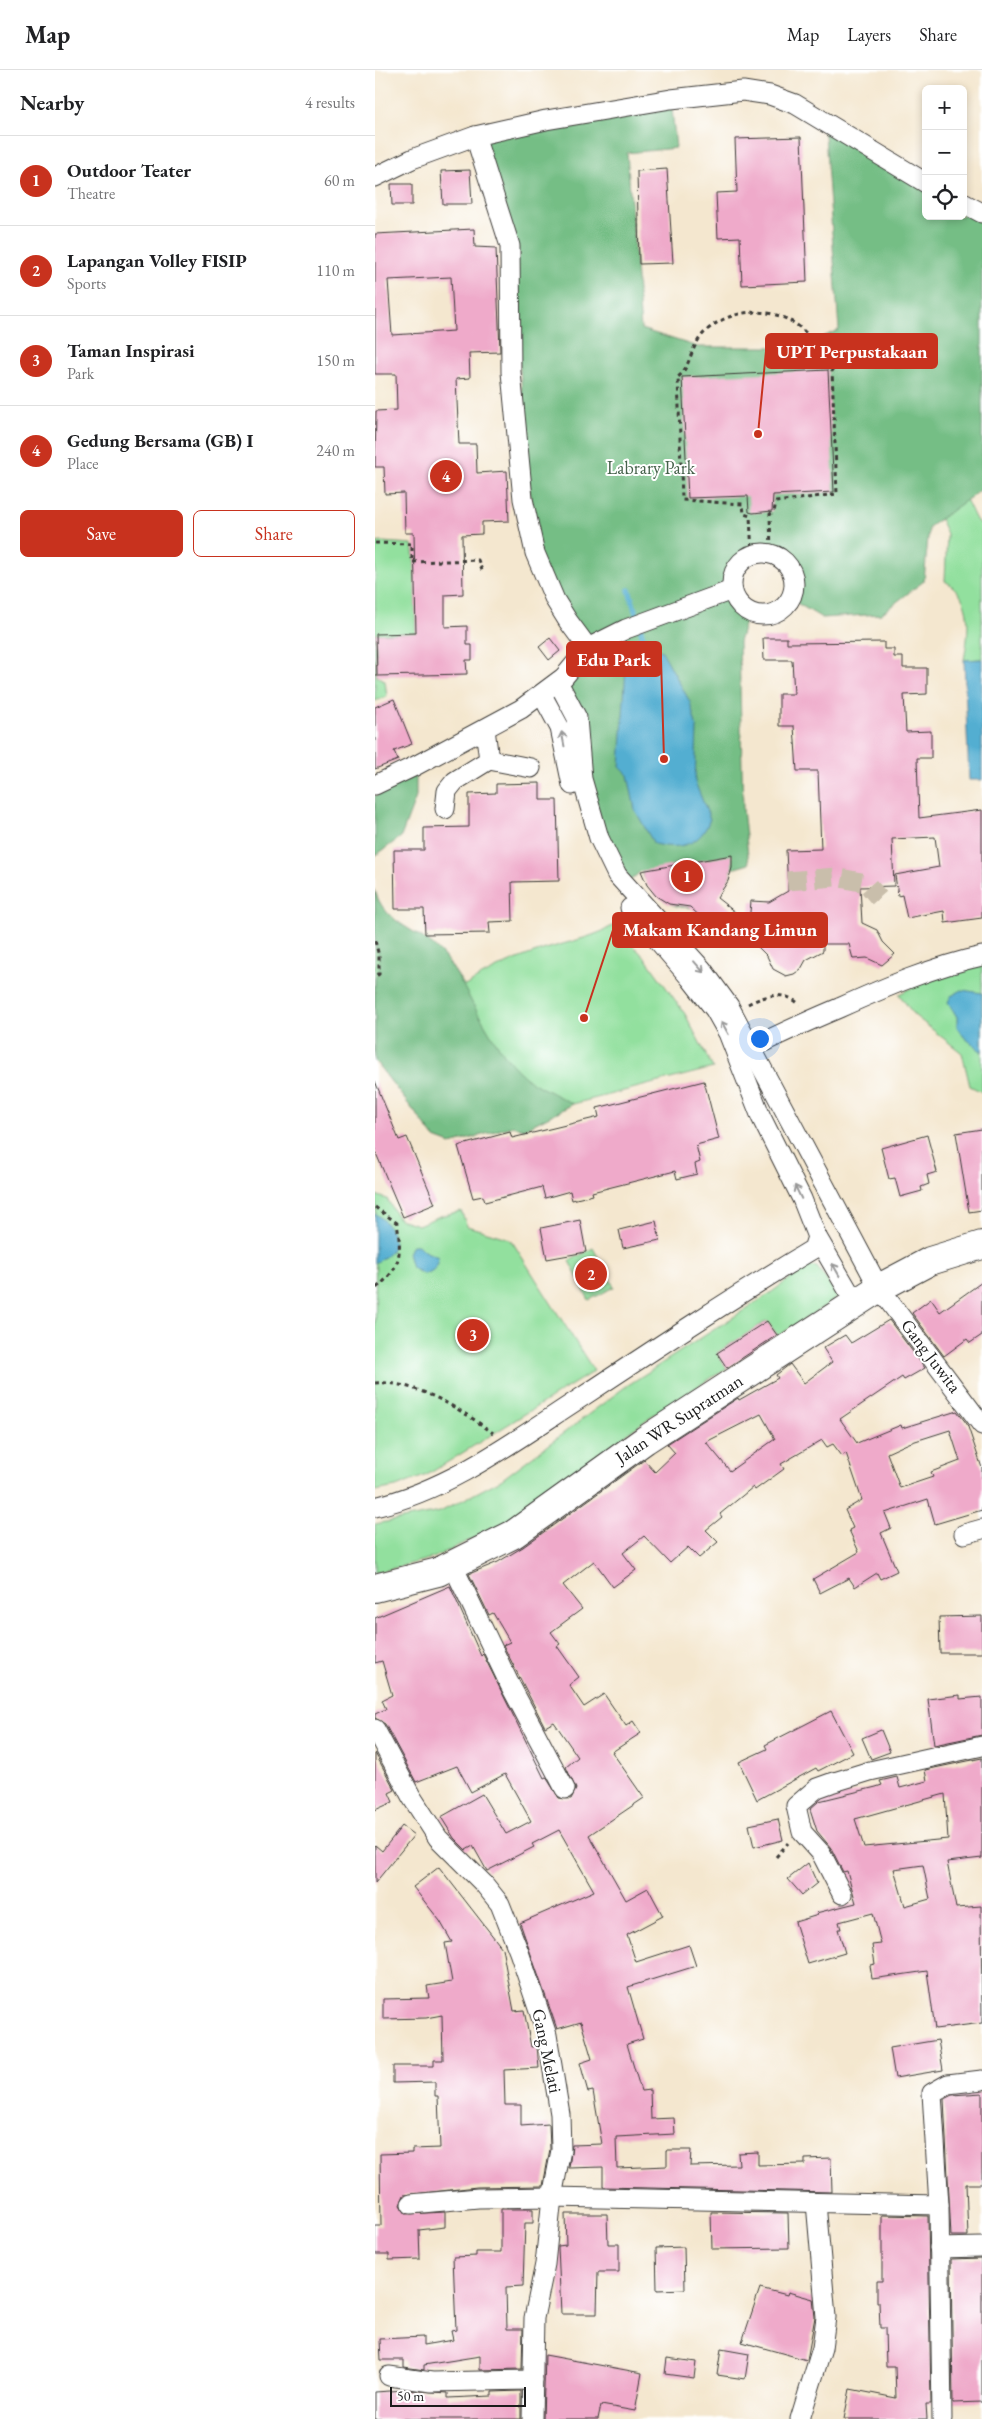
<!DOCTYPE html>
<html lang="en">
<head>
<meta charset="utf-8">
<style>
	body { margin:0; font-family:"EB Garamond",serif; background:#f2f2f2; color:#202124 }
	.controls { position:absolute; right:15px; top:15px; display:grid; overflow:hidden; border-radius:8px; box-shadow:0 2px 8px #0003 }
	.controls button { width:45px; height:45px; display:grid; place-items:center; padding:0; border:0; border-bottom:1px solid #e0e0e0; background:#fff; color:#202124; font:25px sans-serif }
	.scale { position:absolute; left:15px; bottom:12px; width:136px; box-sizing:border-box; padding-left:5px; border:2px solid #1c1c1c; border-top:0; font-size:14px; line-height:18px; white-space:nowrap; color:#1c1c1c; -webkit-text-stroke:4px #fff; paint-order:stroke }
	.you { position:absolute; left:384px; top:968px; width:18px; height:18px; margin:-12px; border:4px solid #fff; border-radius:50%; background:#1a73e8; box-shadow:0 0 0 8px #1a73e833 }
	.badge { display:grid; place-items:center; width:32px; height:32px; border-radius:50%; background:#c8321e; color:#fff; font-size:16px; font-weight:700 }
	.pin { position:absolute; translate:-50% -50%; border:2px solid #fff; box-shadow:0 1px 5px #0006 }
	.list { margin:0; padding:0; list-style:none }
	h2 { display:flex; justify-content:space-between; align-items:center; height:65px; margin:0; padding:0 20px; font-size:21px }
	h2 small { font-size:16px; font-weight:400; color:#757577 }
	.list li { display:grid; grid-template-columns:32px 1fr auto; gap:15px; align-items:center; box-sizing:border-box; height:90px; padding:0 20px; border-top:1px solid #e0e0e0 }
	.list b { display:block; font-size:19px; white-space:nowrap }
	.list p { margin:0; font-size:16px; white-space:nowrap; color:#757577 }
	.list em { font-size:16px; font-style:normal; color:#757577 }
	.actions { display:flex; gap:10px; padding:15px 20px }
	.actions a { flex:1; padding:11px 0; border:1px solid #c8321e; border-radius:8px; text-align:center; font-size:18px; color:#c8321e }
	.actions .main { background:#c8321e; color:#fff }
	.icon { flex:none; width:28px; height:28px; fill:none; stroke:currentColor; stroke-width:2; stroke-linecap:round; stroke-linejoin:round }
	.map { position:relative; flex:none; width:607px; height:2349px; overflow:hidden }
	header { display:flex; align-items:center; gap:30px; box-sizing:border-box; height:70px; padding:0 25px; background:#fff; border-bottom:1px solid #e0e0e0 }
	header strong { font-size:24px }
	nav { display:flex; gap:28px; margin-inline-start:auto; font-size:18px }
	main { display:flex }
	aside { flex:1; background:#fff }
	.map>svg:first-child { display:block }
</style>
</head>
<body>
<header>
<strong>Map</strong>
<nav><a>Map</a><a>Layers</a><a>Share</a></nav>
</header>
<main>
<aside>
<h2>Nearby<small>4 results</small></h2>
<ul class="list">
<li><span class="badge">1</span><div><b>Outdoor Teater</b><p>Theatre</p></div><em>60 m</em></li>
<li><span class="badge">2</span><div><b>Lapangan Volley FISIP</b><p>Sports</p></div><em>110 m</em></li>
<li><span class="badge">3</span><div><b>Taman Inspirasi</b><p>Park</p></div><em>150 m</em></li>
<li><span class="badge">4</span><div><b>Gedung Bersama (GB) I</b><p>Place</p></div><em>240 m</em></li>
</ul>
<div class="actions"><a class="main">Save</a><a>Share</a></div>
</aside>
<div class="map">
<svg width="607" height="2349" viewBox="0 0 607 2349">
	<rect width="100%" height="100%" fill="#fff"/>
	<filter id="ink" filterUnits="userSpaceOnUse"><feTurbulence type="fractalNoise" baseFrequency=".02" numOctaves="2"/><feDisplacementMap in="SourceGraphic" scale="10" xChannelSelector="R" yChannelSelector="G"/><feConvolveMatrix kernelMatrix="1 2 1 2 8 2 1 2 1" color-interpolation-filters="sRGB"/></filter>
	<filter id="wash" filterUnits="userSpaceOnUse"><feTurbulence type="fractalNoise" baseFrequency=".0096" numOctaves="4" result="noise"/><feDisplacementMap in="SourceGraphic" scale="20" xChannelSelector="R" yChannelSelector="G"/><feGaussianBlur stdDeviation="1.12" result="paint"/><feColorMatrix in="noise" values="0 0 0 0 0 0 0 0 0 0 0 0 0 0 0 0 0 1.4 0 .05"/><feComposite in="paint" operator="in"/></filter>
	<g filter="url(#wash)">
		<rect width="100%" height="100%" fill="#f4e7cf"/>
		<!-- green -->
		<g fill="#92e09e" stroke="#577e5d">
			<path d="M574 394 601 450 607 455V589L589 590C594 561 599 528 570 511L572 464 556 429Z"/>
			<polygon points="7,472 37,474 40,497 41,563 1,564 2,606 10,611 12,627 0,631 0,473"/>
			<path d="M0 820C7 851 39 859 61 878 72 888 81 904 90 916 118 898 149 885 181 876 201 870 221 866 239 855L271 889 310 944 338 998 198 1034 149 1059 138 1056 76 1074 60 1068 0 991Z"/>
			<polygon points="607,895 607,1022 595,1016 587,983 539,945 524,924 556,908"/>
			<polygon points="1,1125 12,1129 24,1149 43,1155 65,1146 86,1141 92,1156 132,1168 138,1173 219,1301 52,1405 21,1417 0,1421"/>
			<polygon points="218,1178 239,1217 214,1230 194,1191"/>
			<polygon points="432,1196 442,1197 464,1227 403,1266 392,1251 342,1283 352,1298 278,1345 129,1453 58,1488 0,1503 0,1454 65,1442 126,1410 250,1317 394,1224"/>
		</g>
		<!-- forest -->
		<g fill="#75be85" stroke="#486d50">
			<path d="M296 29 301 78 252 83 266 259 323 277H424L464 260 449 52 551 113V146H588V133L607 143V419L554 457 549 511 506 544 447 548 415 529C437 475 352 466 357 517 358 528 364 536 373 542L364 572 368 739 374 794 357 799C341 850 286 850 266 801L255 811 229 764 189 607 213 577 160 483 135 176 100 66Z"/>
			<polygon points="41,705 41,727 26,767 0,786 0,726"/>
			<path d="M0 820C8 852 40 858 62 879 83 899 93 929 109 953 121 974 137 999 157 1012 170 1020 185 1027 198 1034L149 1059 138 1056 76 1074 60 1068 0 991V907L4 904V886L0 871Z"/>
		</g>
		<!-- water -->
		<g fill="#53aed1" stroke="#386576">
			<path d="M270 574 287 581 315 632 322 658 320 712 335 749C326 776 304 780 279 774L260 740 253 705 245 697 251 595 257 581Z"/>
			<polygon points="607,589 607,710 594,710 589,590"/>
			<polygon points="587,920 607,923 607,982 589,967 582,957 582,947 573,932 576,926"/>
			<path d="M0 1144C10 1148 22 1166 18 1177 15 1185 7 1189 0 1193Z"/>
			<path d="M37 1175H43L49 1181 63 1187C62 1199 59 1201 48 1204L37 1198 33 1183Z"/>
		</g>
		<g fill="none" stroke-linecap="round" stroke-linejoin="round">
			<!-- stream -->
			<polyline stroke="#53aed1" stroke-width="5.5" points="254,520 270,574"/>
		</g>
		<g id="blocks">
			<!-- building -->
			<g fill="#efaaca" fill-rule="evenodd">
				<polygon points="426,67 432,212 367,215 365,167 343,168 341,123 362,122 360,69"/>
				<polygon points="292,99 298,193 264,194 262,101"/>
				<polygon points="95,100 97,134 68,134 66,101"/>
				<polygon points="16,114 37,114 37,135 17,135"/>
				<path d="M99 159 100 177 121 178 125 282 94 283 95 308 81 309 84 374H101L102 403 132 401 134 451 107 452V464L87 465 88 524 70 525V557L92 556V575H97V590H91L92 604 2 606 1 564 41 563 39 463H30L29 423 10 424 9 397H0L1 341 22 340 21 304H0V164ZM76 207 79 261 17 265 13 210Z"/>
				<polygon points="453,300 459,422 398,425 397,441 378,443 374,442 373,426 313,428 307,307"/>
				<polygon points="175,568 185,581 174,590 164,577"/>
				<polygon points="388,568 412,568 412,573 509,572 509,579 519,579 519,587 528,587 528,598 552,598 552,624 529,625 531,662 556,661 556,688 542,688 544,748 607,740 607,848 570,853 569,841 532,848 527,825 523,826 520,805 564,797 560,767 517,769 519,816 485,817 487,853 502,860 508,872 520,884 507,895 492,888 478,889 474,874 448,874 448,881 431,890 426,899 419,904 411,906 398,899 392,886 382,876 383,864 360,863 351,873 340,875 331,866 332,853 315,837 294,834 281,826 272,815 266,801 357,785 357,798 353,811 342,828 374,853 376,831 394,832 413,821 411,780 446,779 443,701 422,701 419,656 404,656 404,624 419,624 417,590 389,590"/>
				<polygon points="19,629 37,674 19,681 23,690 0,699 0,637"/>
				<polygon points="165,713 165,730 182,730 184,811 137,812 138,851 114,852 115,863 50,864 49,839 20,839 19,780 49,780 49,758 94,757 94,724 121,723 121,714"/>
				<polygon points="0,1011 24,1070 32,1067 60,1134 28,1147 0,1081"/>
				<polygon points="329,1011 344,1069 321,1075 325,1092 320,1094 322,1104 302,1109 300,1101 217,1122 218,1125 197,1130 195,1121 170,1128 167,1117 110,1132 108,1126 98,1128 83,1076 135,1062 137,1068 224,1047 222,1038"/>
				<polygon points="607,1059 607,1140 594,1142 581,1063"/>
				<polygon points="552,1065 562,1102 552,1105 554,1114 546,1117 547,1121 525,1127 520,1108 514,1109 506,1078"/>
				<polygon points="205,1150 211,1182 172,1189 166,1158"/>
				<polygon points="281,1151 285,1170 248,1178 244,1160"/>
				<polygon points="607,1212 607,1265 595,1273 592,1269 569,1286 537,1243 556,1229 565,1242"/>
				<path d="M514 1250 550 1298 529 1310 527 1307 465 1349 482 1373 526 1355 527 1358 582 1341 592 1354 607 1398V1440L560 1454 553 1429 510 1443 516 1458 506 1463 522 1501 505 1509 502 1503 480 1517 474 1508 445 1523 438 1509 484 1482 474 1460 478 1458 470 1440 487 1430 471 1383 467 1386 458 1374 452 1377 447 1370 406 1394 409 1399 380 1420 378 1417 345 1444 347 1447 331 1460 343 1472 324 1488 313 1477 295 1493 269 1466 248 1483 261 1500 238 1517 219 1491 188 1515 207 1539 176 1562 185 1574 182 1576 204 1607 194 1615 209 1637 229 1624 251 1656 258 1651 266 1663 237 1682 269 1728 214 1765 251 1830 273 1818 288 1846 252 1865 261 1892 314 1875 321 1896 253 1917 268 1969 252 1974 266 2021 275 2020 276 2049 299 2048 300 2064 241 2067 242 2098 292 2096V2080H316L315 2096 364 2095 363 2083 383 2082V2095L430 2094V2089L456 2088 457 2122 228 2117V2097L194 2098 197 2075 227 2074 218 2021 213 2022 205 1993 217 1989 206 1952 182 1959 145 1853 219 1821 184 1760 157 1774 159 1777 112 1801 98 1776 91 1780 79 1768 66 1747 107 1724 131 1764 156 1751 130 1704 96 1722 82 1696 41 1712 10 1654 0 1648V1644L11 1639 7 1630 17 1625 7 1591 0 1593V1548L75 1516 106 1586 108 1584 169 1708 171 1707 184 1728 196 1729 201 1719 191 1697 203 1687 179 1652 170 1657 128 1575 135 1572 118 1543 114 1545 94 1504 123 1492 148 1477 269 1390 280 1402 300 1383 292 1374 363 1328 364 1330 403 1308 401 1305 415 1294 429 1313 457 1292 448 1278 470 1265 476 1273ZM386 1344 400 1369 355 1401 331 1372ZM575 1360 585 1391 556 1402 558 1407 525 1418 512 1383 534 1373Z"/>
				<polygon points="392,1251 402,1265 352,1298 342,1283"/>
				<polygon points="607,1546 607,1583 565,1583 564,1547"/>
				<polygon points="585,1625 585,1629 607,1627 607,1665 559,1675 553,1629"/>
				<polygon points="456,1641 478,1683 443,1701 441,1698 382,1730 364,1692 392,1679 390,1675"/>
				<polygon points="506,1660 515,1682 496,1689 487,1668"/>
				<polygon points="0,1683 20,1720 14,1723 18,1732 0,1740"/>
				<path d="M607 1688V1788L572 1792 581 1838 606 1836 607 1953 560 1959 552 1901 497 1909 495 1895 500 1894 497 1875 506 1874 498 1843 464 1852 466 1859H463L470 1883 433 1894 420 1852 443 1845 441 1843 481 1833 472 1801 468 1802 456 1778 442 1761 435 1739 444 1731 501 1717 507 1715 505 1711 522 1707 525 1718 552 1711 550 1700ZM570 1724 573 1769 489 1777 480 1749ZM548 1795 555 1829 530 1836 519 1799Z"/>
				<polygon points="403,1749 408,1770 379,1777 374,1755"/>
				<polygon points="27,1756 39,1765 0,1813 0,1775 7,1781"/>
				<polygon points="433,1793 442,1813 427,1825 413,1809"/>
				<polygon points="64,1797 127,1878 139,1941 149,1940 156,1977 162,1976 164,1998 129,2000 130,2035 146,2035 146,2056 174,2054 175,2079 168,2116 102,2117 29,2125 25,2135 31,2144 70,2142 70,2157 44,2160 45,2189 14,2190 14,2184 0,2184 0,2156 6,2156 5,2084 37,2083 37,2079 65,2078 63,2026 60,2026 60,2012 18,2013 18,1996 59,1996 59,1990 68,1990 67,1945 51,1948 8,1949 8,1929 54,1928 52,1916 77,1912 70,1873 77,1872 65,1851 38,1817"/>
				<polygon points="563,1970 568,2000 520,2008 515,1978"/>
				<polygon points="607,2023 607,2114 591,2114 593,2166 576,2166 569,2029 577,2025"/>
				<polygon points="126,2139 158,2139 158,2153 150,2153 148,2216 131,2217 132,2259 148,2259 147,2299 105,2300 105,2286 49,2295 49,2300 29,2297 29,2290 6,2290 5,2269 48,2267 48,2275 78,2270 76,2261 81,2260 78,2187 101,2186 101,2182 126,2182"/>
				<polygon points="336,2142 413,2143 414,2178 337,2179"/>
				<polygon points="190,2144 232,2144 233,2174 244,2174 244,2202 223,2202 222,2244 186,2244 183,2176 191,2175"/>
				<polygon points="507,2145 553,2146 556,2334 551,2334 552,2349 469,2349 475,2319 521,2328 520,2297 511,2297 510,2258 505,2258 504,2232 502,2232 502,2211 507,2211"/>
				<polygon points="309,2177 310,2219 282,2220 281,2178"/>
				<polygon points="607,2188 607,2332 578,2333 576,2189"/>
				<polygon points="385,2218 412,2225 413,2222 438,2229 440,2247 432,2290 367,2272"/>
				<polygon points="346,2279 374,2284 370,2309 342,2305"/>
				<polygon points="170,2285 267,2303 260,2341 226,2335 223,2349 168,2349"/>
				<polygon points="292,2288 321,2292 319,2308 290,2304"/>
				<polygon points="30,2320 73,2323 73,2328 117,2326 117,2322 146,2321 146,2349 0,2349 0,2322"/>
			</g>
		</g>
	</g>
	<g filter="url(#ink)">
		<use href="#blocks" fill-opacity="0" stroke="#3c3a37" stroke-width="1"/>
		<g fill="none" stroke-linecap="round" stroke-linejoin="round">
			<!-- minor-tunnel -->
			<polyline stroke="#c9beab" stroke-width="19" stroke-dasharray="19 9" stroke-linecap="butt" points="412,811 460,807 491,813 504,828"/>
			<defs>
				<g id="minor">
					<polyline points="100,66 135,176 136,302 148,429 160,483 180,530 193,551 213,578"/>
					<polyline points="0,107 37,89 100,66 171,50 296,29 368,21 395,25 420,34 551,113"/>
					<polyline points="588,133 607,143"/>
					<circle cx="388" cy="514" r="31"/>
					<polyline points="183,612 202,648 207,709 224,768 242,805 327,899 354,936 504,1218 607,1355"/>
					<polyline points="167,625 185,658 197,715"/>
					<polyline points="114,690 156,698"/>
					<polyline points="0,715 40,696 146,639 189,607 213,578 251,559 357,520"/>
					<polyline points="70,739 72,721 80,711 114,690 110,659"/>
					<polyline points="255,838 315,908 340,940 353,963 386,1047 427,1129 442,1167 481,1234"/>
					<path d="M367 983C399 966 431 952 464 938 511 917 557 897 607 886"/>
					<path d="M0 1437C76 1419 139 1371 204 1329 281 1278 358 1227 438 1179L442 1167"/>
					<polyline points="589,1464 607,1459"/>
					<polyline points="78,1496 134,1613 190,1719"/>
					<polyline points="0,1659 36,1726 63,1768 109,1814 125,1834 144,1882 172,1965 185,2044 186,2080 177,2127 170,2194 159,2248 157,2349"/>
					<polyline points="467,1824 446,1783 427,1762 421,1736 442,1718 456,1713 495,1701 607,1676"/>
					<polyline points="36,2134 103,2128 177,2127 564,2135"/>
					<polyline points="564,2178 607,2177"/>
					<polyline points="14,2306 57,2312 158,2310"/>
					<polyline points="425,2349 447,2278 451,2247 441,2133"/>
					<polyline points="567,2349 564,2135 557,2023 573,2014 607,2010"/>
				</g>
				<polyline id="highway" points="0,1518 63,1502 139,1464 270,1370 504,1218 555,1191 607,1175"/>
			</defs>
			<!-- minor casing -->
			<use href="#minor" stroke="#3c3a37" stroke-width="21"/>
			<!-- highway casing -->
			<use href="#highway" stroke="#3c3a37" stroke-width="30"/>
			<!-- path -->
			<g stroke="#3c3a37" stroke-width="3" stroke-dasharray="4 4" stroke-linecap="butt">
				<polyline points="0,473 37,474 37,492 103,490 108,503"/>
				<path d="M377 485 375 446 369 444 368 434 307 430 303 307C316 297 315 276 330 262 359 234 411 235 436 269 445 280 446 292 457 300L462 424 401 432 399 442 395 444 396 484"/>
				<polyline points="0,871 4,886 4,904 0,907"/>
				<path d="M373 934C390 925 410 920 425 935"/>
				<path d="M0 1137 22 1153C27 1185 26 1198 0 1219"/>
				<path d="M0 1313C40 1310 87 1340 118 1363"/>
				<polyline points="401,1787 413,1773"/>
			</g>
			<!-- minor -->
			<use href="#minor" stroke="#fff" stroke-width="19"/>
			<!-- highway -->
			<use href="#highway" stroke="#fff" stroke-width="28"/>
		</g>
		<!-- one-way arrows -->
		<defs><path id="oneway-shaft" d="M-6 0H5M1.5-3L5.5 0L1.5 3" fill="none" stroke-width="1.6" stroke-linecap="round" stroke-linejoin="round" transform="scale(1.25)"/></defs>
		<g stroke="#999">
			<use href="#oneway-shaft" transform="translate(188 669) rotate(-101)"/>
			<use href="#oneway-shaft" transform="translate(324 897) rotate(49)"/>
			<use href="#oneway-shaft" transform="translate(350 958) rotate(-119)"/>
			<use href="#oneway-shaft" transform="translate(423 1122) rotate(-116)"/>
			<use href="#oneway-shaft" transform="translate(461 1200) rotate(-120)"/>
		</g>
	</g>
	<g text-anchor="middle" stroke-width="4" stroke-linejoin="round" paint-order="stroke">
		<!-- park labels -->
		<g font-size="18" fill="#45614a" stroke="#fff">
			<text x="276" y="404">Labrary Park</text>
		</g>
		<!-- street labels -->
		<g font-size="18" fill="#1c1c1c" stroke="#fff">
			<text transform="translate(556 1286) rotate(53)" y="6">Gang Juwita</text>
			<text transform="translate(304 1349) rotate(-33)" y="6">Jalan WR Supratman</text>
			<text transform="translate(172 1981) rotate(78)" y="6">Gang Melati</text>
		</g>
	</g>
	<!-- callouts -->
	<path fill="none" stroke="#c8321e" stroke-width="2" d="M383 364L391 281M289 689L286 589M209 948L238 860"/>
	<g fill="#c8321e" stroke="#fff" stroke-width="2">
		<circle cx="383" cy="364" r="5"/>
		<circle cx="289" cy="689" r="5"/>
		<circle cx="209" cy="948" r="5"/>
	</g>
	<g fill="#c8321e" stroke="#c8321e" stroke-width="2">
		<rect x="391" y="264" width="171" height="34" rx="5"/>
		<rect x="192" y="572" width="94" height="34" rx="5"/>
		<rect x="238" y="843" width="214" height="34" rx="5"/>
	</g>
	<g font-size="19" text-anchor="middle" font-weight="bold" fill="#fff">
		<text x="477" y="288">UPT Perpustakaan</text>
		<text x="239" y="596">Edu Park</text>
		<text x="345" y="866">Makam Kandang Limun</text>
	</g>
</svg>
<div class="controls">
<button>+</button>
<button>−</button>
<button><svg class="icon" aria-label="locate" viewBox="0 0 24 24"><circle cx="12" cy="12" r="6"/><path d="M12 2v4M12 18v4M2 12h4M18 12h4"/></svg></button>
</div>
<div class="scale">50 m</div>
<div class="you"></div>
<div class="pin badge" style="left:312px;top:806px">1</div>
<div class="pin badge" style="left:216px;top:1204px">2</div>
<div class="pin badge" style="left:98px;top:1265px">3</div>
<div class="pin badge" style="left:71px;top:406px">4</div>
</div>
</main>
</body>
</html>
